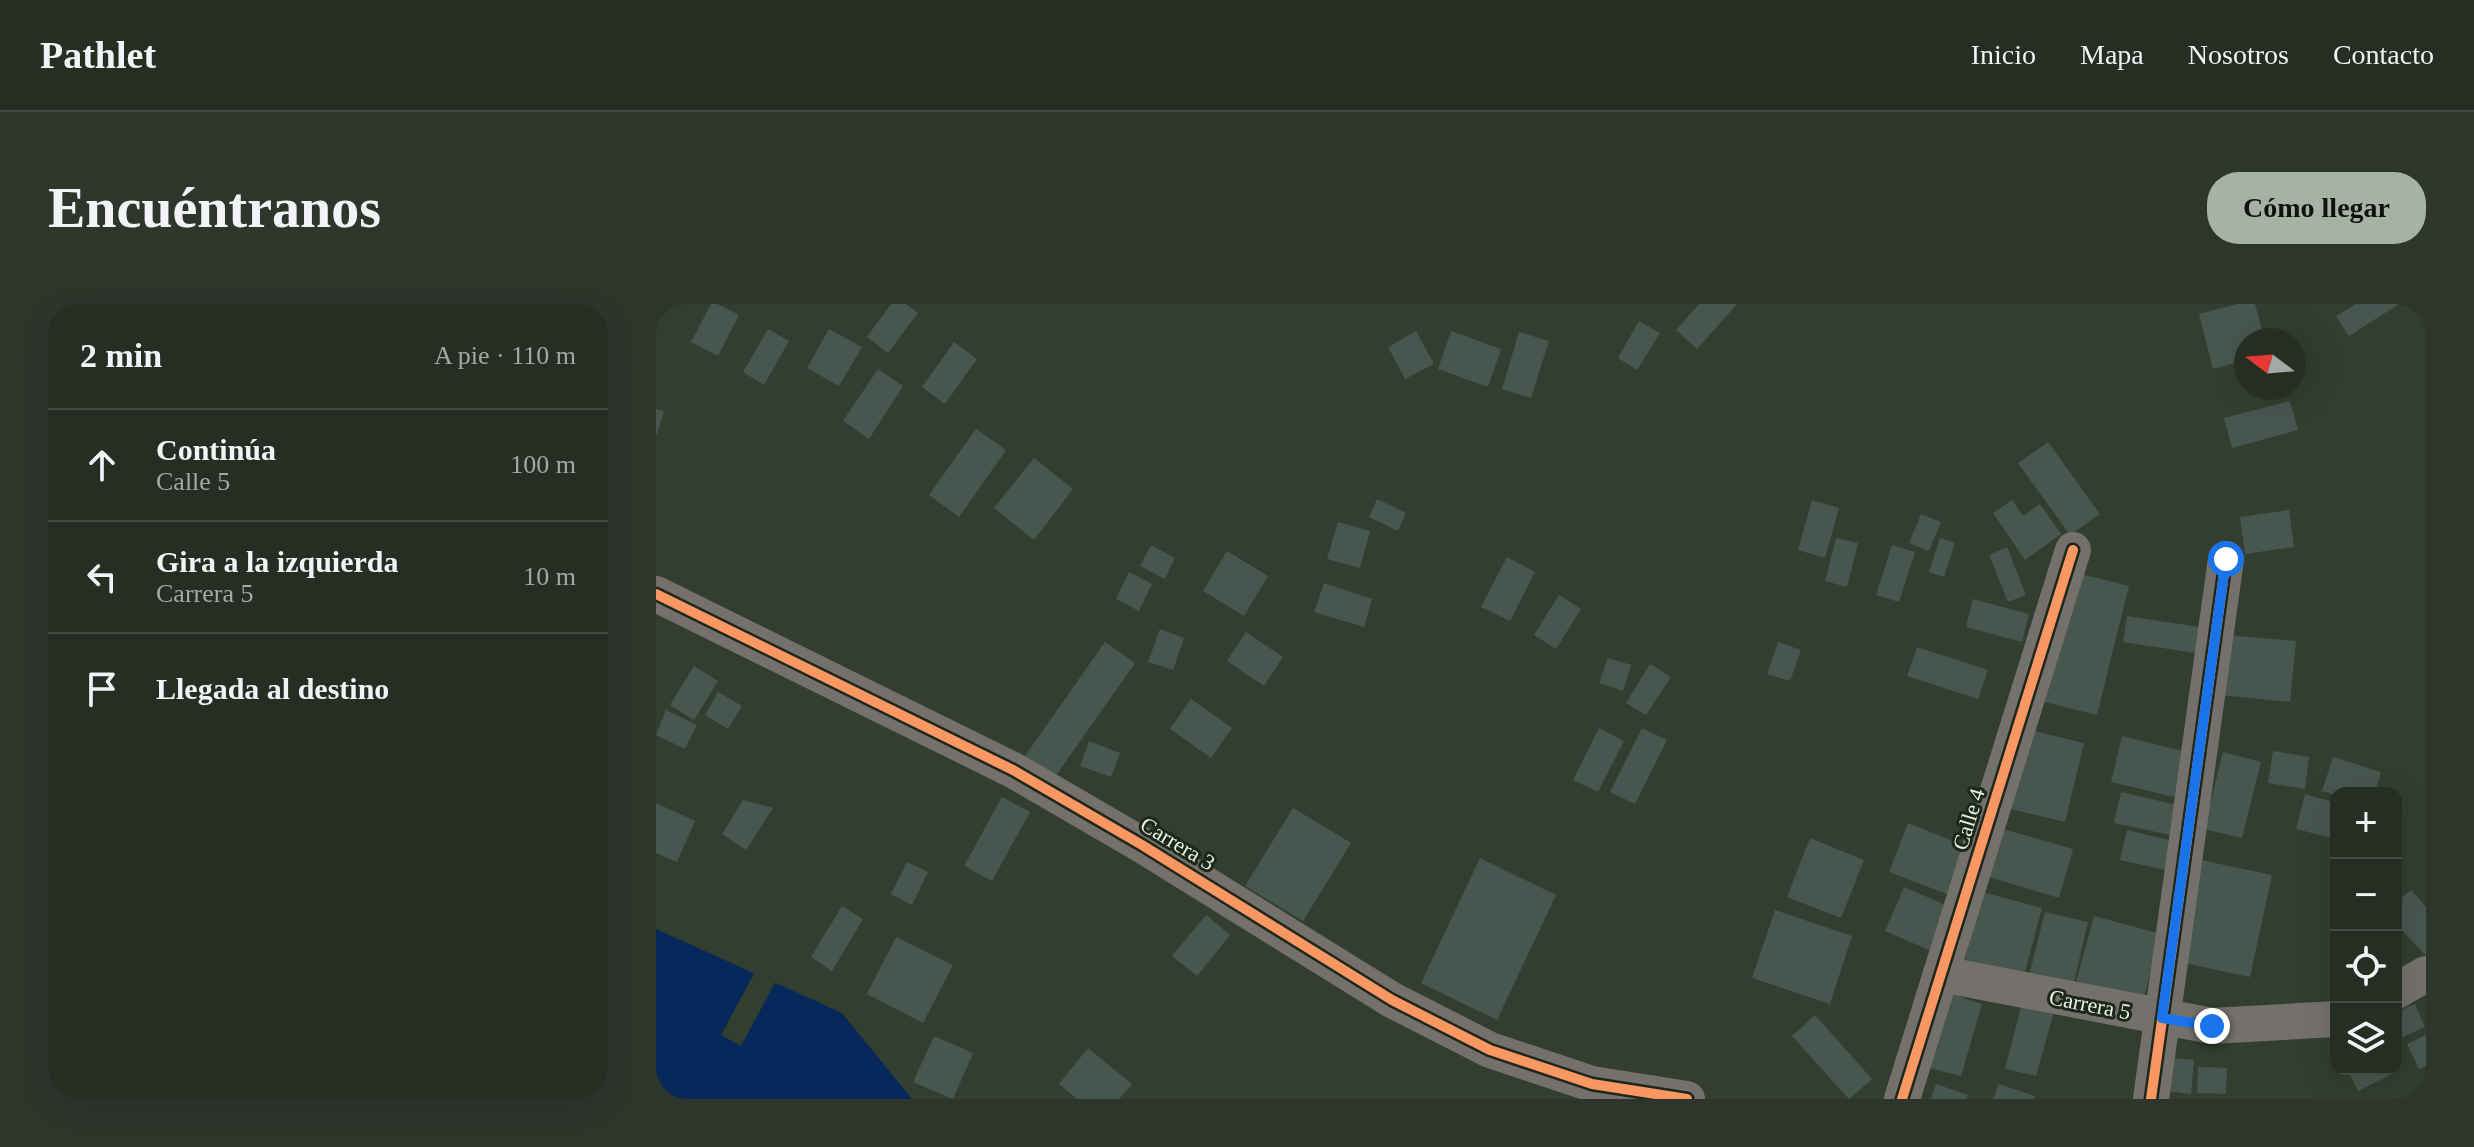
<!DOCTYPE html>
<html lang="es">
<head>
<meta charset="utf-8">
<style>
	body { margin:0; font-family:Georgia,serif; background:#2e362c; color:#f1f3f6 }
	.controls { position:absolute; right:24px; bottom:24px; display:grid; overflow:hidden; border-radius:16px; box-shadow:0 8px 32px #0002 }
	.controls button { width:72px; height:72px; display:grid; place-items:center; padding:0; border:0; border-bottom:2px solid #424a41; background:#262e24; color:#f1f3f6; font:40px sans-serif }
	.compass { position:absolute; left:1578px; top:24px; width:72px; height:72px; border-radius:50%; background:#262e24; box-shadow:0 8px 32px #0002; rotate:286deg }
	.stop { position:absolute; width:24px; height:24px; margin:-18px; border:6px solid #1a73e8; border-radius:50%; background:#fff }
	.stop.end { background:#1a73e8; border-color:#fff; box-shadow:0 2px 8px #0008 }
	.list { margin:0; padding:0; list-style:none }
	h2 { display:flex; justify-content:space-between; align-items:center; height:104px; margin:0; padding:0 32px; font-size:34px }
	h2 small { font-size:26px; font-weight:400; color:#a4a8a6 }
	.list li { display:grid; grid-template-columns:52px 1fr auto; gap:24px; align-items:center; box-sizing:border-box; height:112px; padding:0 32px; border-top:2px solid #424a41 }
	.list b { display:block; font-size:30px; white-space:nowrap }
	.list p { margin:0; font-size:26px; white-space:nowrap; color:#a4a8a6 }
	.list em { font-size:26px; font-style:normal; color:#a4a8a6 }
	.icon { flex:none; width:44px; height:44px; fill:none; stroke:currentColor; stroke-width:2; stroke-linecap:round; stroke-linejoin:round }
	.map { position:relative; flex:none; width:1770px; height:795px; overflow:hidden; border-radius:32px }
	header { display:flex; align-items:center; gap:48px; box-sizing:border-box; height:112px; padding:0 40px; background:#262e24; border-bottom:2px solid #424a41 }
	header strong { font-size:38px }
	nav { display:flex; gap:44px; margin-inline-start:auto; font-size:28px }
	.intro { display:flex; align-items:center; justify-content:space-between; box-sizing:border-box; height:192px; padding:0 48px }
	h1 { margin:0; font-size:56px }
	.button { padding:20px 36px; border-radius:32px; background:#a6b3a4; color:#111; font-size:28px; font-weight:700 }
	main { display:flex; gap:48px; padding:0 48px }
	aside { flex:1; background:#262e24; border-radius:32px; box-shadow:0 8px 32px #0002 }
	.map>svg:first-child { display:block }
</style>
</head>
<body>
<header>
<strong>Pathlet</strong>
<nav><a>Inicio</a><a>Mapa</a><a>Nosotros</a><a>Contacto</a></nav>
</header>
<div class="intro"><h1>Encuéntranos</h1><a class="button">Cómo llegar</a></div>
<main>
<aside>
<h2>2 min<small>A pie · 110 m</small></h2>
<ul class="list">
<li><svg class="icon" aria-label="ahead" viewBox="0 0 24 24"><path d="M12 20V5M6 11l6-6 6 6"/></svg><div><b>Continúa</b><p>Calle 5</p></div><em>100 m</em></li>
<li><svg class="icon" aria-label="left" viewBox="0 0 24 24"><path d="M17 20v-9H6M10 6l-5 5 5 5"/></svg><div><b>Gira a la izquierda</b><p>Carrera 5</p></div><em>10 m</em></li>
<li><svg class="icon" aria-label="arrive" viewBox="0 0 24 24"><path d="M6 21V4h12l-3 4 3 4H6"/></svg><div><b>Llegada al destino</b></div></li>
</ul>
</aside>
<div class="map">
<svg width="1770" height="795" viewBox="0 0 1770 795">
	<rect width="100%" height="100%" fill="#323e30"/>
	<!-- water -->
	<polygon fill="#07285a" points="0,625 186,709 256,795 0,795"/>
	<!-- pier -->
	<polygon fill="#323e30" points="100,666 121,675 85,742 65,731"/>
	<!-- building -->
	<g fill="#485650">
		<polygon points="55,0 61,0 83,11 62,52 35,38"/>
		<polygon points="235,0 250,0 262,9 232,49 211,33"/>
		<polygon points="1043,0 1081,0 1041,45 1020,26"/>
		<polygon points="1581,0 1599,0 1609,36 1590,36 1590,56 1557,65 1543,10"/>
		<polygon points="1700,0 1743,0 1693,32 1680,12"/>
		<polygon points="983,17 1004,29 981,66 962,54"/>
		<polygon points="112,25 133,37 108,81 87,68"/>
		<polygon points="173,25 206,43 183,82 151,64"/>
		<polygon points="760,27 778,60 749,75 732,43"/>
		<polygon points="795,27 845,45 832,83 782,65"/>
		<polygon points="863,28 893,37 875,94 846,85"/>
		<polygon points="298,38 321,55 289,100 266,83"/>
		<polygon points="222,65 247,82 213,135 187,117"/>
		<polygon points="1634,97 1642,126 1576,144 1568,114"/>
		<polygon points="0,105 8,107 1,130 0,130"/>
		<polygon points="320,125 350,146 303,213 273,191"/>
		<polygon points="1392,138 1444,210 1414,231 1362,159"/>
		<polygon points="378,154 417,185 378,236 338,204"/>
		<polygon points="721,195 750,209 742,227 713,213"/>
		<polygon points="1156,196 1183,204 1169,254 1142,246"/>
		<polygon points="1356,196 1367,212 1384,200 1405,230 1369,256 1337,209"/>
		<polygon points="1633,206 1638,243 1589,250 1584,213"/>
		<polygon points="1265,210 1285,218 1273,247 1253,239"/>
		<polygon points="682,218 714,227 704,264 671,255"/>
		<polygon points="1180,234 1202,239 1191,283 1169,277"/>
		<polygon points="1284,234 1299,239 1288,273 1273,268"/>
		<polygon points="495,241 519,254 509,275 484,262"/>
		<polygon points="1236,241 1259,248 1243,298 1220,291"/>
		<polygon points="1351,243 1370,291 1352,298 1333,251"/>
		<polygon points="571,247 612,272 588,312 547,287"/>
		<polygon points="851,253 879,268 854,317 825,303"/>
		<polygon points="473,268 496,280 483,307 460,295"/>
		<polygon points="1417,268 1473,282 1441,411 1385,397"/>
		<polygon points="668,279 716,295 708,323 658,308"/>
		<polygon points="903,291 925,305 900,345 878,331"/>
		<polygon points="1317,295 1373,310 1366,338 1310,323"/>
		<polygon points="1471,312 1550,324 1546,350 1467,338"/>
		<polygon points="504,325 528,334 517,366 492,358"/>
		<polygon points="590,328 627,353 608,382 571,357"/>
		<polygon points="1569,331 1640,337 1634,398 1563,391"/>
		<polygon points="449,338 479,359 399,473 369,452"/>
		<polygon points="1122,338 1145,346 1134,377 1111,370"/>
		<polygon points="1261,343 1332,366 1322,395 1251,372"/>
		<polygon points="952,354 975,361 967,387 943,379"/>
		<polygon points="994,360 1015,373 990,411 970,399"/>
		<polygon points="38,362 62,377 38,416 14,401"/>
		<polygon points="62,388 86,402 72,425 49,411"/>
		<polygon points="535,395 576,424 555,454 514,425"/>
		<polygon points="10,406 41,421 29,445 0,431"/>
		<polygon points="943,424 968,437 942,488 917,476"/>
		<polygon points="986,424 1011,436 979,500 954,488"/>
		<polygon points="1370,425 1428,439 1409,518 1351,504"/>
		<polygon points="1466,432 1534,449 1522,494 1455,478"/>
		<polygon points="433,437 464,449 455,473 424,462"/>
		<polygon points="1617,447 1653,453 1649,485 1612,479"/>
		<polygon points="1567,448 1605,458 1586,534 1548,525"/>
		<polygon points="1677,453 1725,468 1719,489 1680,489 1680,491 1666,487"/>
		<polygon points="1465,488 1521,501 1514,531 1458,519"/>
		<polygon points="1649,490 1680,499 1680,535 1640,525"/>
		<polygon points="346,493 374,508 336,577 308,562"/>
		<polygon points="87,496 117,504 90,546 66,530"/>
		<polygon points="0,499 39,517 21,558 0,549"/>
		<polygon points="637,504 695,539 647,617 589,582"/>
		<polygon points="1252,519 1320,546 1301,594 1233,568"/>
		<polygon points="1347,525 1417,545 1403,594 1333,573"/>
		<polygon points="1471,526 1521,538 1514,567 1464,556"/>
		<polygon points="1154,534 1208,556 1185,614 1131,593"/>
		<polygon points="824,554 900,591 841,716 765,679"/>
		<polygon points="1545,556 1616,571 1594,673 1523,658"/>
		<polygon points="251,558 272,568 256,601 235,590"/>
		<polygon points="1248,583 1301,606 1282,650 1229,627"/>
		<polygon points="1755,586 1770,603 1770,652 1740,619 1740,599"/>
		<polygon points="1326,588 1386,604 1366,679 1307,664"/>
		<polygon points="186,602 207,615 176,667 155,653"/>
		<polygon points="1119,606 1196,632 1174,700 1096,674"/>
		<polygon points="1389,608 1432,618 1416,686 1372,676"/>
		<polygon points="550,611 574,631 541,672 516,652"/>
		<polygon points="1438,612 1505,630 1486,700 1419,682"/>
		<polygon points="240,633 297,661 267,719 211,690"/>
		<polygon points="1369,687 1399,704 1380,772 1349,765"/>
		<polygon points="1293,689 1326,700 1305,772 1273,764"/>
		<polygon points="1759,700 1769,723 1740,736 1740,708"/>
		<polygon points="1159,711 1216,775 1193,795 1136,732"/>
		<polygon points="1770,731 1770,762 1763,765 1751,740"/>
		<polygon points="278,732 317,749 297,795 257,778"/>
		<polygon points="432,744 476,780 463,795 421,795 403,780"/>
		<polygon points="1508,753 1538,756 1535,790 1505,786"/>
		<polygon points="1542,763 1571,764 1570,790 1541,789"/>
		<polygon points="1691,765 1739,765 1740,768 1702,787"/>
		<polygon points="1280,780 1312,791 1310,795 1275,795"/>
		<polygon points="1343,780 1379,792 1377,795 1337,795"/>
	</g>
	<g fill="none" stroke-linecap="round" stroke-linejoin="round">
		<!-- minor -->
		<g stroke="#74716c" stroke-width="36">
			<polyline points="0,290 357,466 486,541 736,696 834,746 936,780 1031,795"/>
			<polyline points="1285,670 1556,722 1680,715"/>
			<polyline points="1740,687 1770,670"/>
			<polyline points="1246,795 1417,246"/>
			<polyline points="1495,795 1570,255"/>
		</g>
		<defs>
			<g id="cycleway">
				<polyline points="0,290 357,466 486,541 736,696 834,746 936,780 1031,795"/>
				<polyline points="1246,795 1417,246"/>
				<polyline points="1495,795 1570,255"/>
			</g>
		</defs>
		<!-- cycleway casing -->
		<use href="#cycleway" stroke="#1d271b" stroke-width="15"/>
		<!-- cycleway -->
		<use href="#cycleway" stroke="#f99763" stroke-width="10"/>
	</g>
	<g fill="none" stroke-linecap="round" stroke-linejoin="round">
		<!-- route -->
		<polyline stroke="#1a73e8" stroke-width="10" points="1556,722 1506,714 1570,255"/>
	</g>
	<g text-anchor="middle" stroke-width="6" stroke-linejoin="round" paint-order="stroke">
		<!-- street labels -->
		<g font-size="22" fill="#e5f2e2" stroke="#1d271b">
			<text transform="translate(1312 515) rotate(-73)" y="8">Calle 4</text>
			<text transform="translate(522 539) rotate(31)" y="8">Carrera 3</text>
			<text transform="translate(1434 700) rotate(11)" y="8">Carrera 5</text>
		</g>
	</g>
</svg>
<div class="controls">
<button>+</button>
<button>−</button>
<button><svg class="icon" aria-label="locate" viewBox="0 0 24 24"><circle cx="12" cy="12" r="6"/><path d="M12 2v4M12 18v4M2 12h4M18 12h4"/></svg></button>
<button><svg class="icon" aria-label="layers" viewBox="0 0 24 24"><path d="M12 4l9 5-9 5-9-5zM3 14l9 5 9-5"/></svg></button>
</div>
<svg class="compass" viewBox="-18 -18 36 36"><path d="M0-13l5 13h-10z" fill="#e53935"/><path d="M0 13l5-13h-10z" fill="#a4a8a6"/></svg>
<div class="stop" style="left:1570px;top:255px"></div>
<div class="stop end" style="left:1556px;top:722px"></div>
</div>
</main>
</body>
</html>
